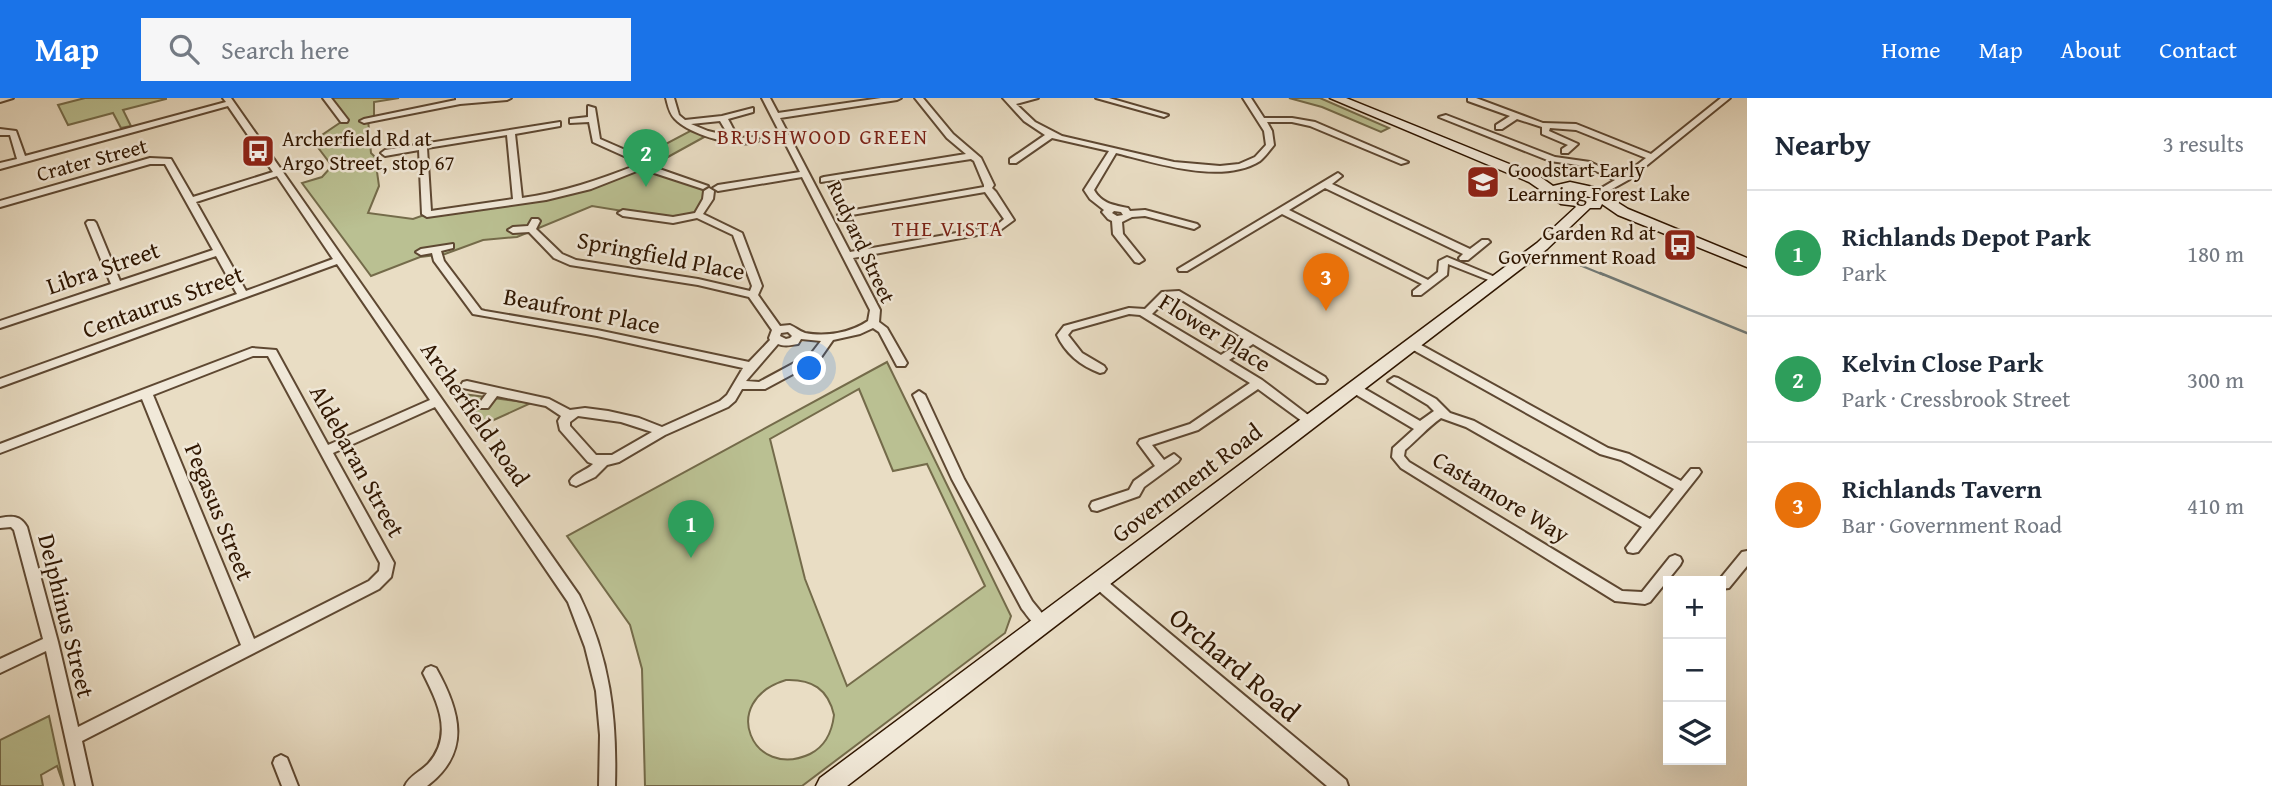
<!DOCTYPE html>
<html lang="en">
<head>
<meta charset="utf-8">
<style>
	body { margin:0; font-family:"Gentium Book Plus",serif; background:#f6f6f7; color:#1f2937 }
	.controls { position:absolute; right:21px; bottom:21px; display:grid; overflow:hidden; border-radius:0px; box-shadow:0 7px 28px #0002 }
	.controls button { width:63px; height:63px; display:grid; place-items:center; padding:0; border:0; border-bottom:2px solid #e0e1e3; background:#fff; color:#1f2937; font:35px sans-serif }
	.you { position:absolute; left:810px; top:271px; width:24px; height:24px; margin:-18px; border:5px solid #fff; border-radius:50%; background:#1a73e8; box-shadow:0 0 0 10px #1a73e833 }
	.badge { display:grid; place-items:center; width:46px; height:46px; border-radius:50%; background:#1a73e8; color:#fff; font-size:23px; font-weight:700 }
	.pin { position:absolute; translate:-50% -58px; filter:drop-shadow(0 2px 4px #0008) }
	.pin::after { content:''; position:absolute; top:37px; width:24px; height:21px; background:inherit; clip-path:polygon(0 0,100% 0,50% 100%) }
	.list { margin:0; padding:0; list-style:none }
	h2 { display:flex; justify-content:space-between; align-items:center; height:91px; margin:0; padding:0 28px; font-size:30px }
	h2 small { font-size:23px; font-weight:400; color:#747a83 }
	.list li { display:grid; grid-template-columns:46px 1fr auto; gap:21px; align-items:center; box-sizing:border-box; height:126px; padding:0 28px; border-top:2px solid #e0e1e3 }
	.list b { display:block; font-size:26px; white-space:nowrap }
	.list p { margin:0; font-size:23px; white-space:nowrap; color:#747a83 }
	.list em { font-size:23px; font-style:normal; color:#747a83 }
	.icon { flex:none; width:38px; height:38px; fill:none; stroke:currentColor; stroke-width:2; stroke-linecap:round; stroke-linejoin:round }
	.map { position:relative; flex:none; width:1747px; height:688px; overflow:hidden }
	header { display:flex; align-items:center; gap:42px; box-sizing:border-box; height:98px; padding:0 35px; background:#1a73e8; color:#fff }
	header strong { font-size:33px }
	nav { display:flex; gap:38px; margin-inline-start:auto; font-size:24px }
	.search { width:490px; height:63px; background:#f6f6f7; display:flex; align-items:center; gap:18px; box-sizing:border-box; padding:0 24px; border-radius:0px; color:#747a83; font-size:26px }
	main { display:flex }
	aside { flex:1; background:#fff }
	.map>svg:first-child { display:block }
</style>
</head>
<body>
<header>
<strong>Map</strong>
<div class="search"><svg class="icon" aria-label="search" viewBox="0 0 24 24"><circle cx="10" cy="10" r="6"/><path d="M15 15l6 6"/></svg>Search here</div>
<nav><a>Home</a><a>Map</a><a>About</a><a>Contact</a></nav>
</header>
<main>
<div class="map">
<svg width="1747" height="688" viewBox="0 0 1747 688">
	<rect width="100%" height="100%" fill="#e9ddc4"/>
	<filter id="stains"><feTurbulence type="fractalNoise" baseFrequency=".00286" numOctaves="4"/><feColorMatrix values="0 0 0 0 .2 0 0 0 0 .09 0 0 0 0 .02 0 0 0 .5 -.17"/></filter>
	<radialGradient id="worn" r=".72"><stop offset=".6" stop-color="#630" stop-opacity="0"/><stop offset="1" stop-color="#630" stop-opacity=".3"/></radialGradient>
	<!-- green -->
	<g fill="#bac092" stroke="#746b4a" stroke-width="2" fill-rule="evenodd">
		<polygon points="85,0 166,0 166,1 123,12 131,28 121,30 113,15 68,27 58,7"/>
		<polygon points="327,0 399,0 374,4 374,19 368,21 371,55 375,59 379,88 368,115 413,121 427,116 546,99 642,68 703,88 709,93 699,113 678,122 592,108 517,139 483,142 445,156 420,159 371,178 302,85 322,79 332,68 313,43 344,22"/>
		<polygon points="1289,0 1320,0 1389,30 1381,34 1322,9"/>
		<polygon points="692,32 706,38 657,65 643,58"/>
		<path d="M887 264 1011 518 1005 535 802 688H645L642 571 630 527 567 438ZM859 291 893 373 927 366 985 488 847 588 805 481 770 341ZM786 582C812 581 828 591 834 617 832 634 826 648 810 656 753 683 717 603 786 582Z"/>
		<polygon points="463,296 531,305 485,326"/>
		<polygon points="49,618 64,688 57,668 41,677 43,688 0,688 0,642"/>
	</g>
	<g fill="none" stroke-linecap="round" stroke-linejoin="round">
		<!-- stream-far1 -->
		<polyline stroke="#717873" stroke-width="2" points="1541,155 1555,157 1604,177"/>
		<!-- stream -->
		<polyline stroke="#717873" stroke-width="2.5" points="1600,175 1747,235"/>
		<defs>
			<g id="street">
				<polygon points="0,0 13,0 0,4"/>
				<path d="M223 0H231L579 497C610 560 617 619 615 688H599L600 637 596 593 585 549 568 504 435 309 333 355 394 465 391 479 379 491 82 643 92 688H76L46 553 0 575V561L43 541 14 432 11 429 0 430V420C12 418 20 417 27 429L58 544 78 629 241 547 142 301 0 355V346L252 250 276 252 328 347 430 302 337 166 0 289V281L237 196 216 158 0 230V223L111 186 86 125 88 123H94L96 125 120 183 213 152 165 66H150L0 109V103L150 60 171 61 193 99 273 74 228 8 0 71V65L17 61 10 37H0V31L16 33 25 58 226 4ZM277 78 333 161 246 193 196 104ZM253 258H268L380 465 379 473 369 483 254 541 153 297Z"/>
				<polygon points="323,0 331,0 348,22 347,24 341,24"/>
				<polygon points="456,0 511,0 507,2 460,6 364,25 360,23 364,21 456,2"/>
				<path d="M666 0H674L679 17 685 22 722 18 753 10V14L728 21 738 40 756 39 760 42C742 52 689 37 675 21 669 15 668 7 666 0ZM720 23 729 38 708 33 691 26Z"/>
				<path d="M762 0H770L778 15 881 0H901L897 2 780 20 850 154 996 128 1004 121 985 94 840 119 838 117 843 114 984 89V87L974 63 971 61 821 84V80L824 79 966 56 947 40 915 0H923L953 36 981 60 994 87 992 90 996 94 1014 122 999 133 853 160 880 212 879 224 887 230 907 265 905 268H897L879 234 873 230 860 236 833 242 819 262 765 291H742L735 303 728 309 665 337 619 364 607 367 595 379 576 388 571 386 570 383C574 375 586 373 593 366L588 364 560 332 558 323 561 318 546 308 497 298 488 310H480L478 307 487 295 463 290 461 287 463 284 467 283 549 301 570 312 585 310 608 313 639 320 662 329 720 303 727 297 743 270 597 238 473 216 434 163 432 155 421 157 416 154 421 151 453 146V150L441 153 444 163 481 212 485 213 597 232 749 264 770 242 769 240 772 232 749 199 698 187 570 167 554 160 529 134 513 135 508 132 513 129 528 128 532 121H538L540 123 536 131 562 156 576 162 698 181 750 193 752 188 733 137 697 120 673 125 623 118 618 115 623 112 673 119 695 115 703 101 704 93 709 90 714 93 713 101 703 116 742 135 762 188 758 197 780 228 790 227C795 229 799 233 805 235 826 239 850 235 868 223L870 212 802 79 718 93 713 90 718 87 800 74ZM788 234 792 238 790 240 786 241 780 238 781 235ZM801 241 821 243 811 256 759 284 746 283 778 246C785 249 791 247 798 246ZM578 318 621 324 652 334 612 357H596L570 328V324Z"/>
				<path d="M1003 0H1038L1016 6 1035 24 1062 38 1174 64 1220 68 1239 66 1255 59 1266 47 1264 33 1243 0H1251L1264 20H1292L1315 24 1408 64 1401 66 1310 28 1292 24H1267L1272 33 1274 47C1270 52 1265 59 1260 63 1222 87 1156 65 1116 55L1094 92C1102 106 1114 107 1128 110L1130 113 1145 112 1197 126 1199 128 1194 131 1145 118 1132 119 1122 124 1123 136 1144 162 1139 165 1135 164 1113 136 1112 123 1108 121 1102 114 1104 112 1090 101 1084 92 1109 53 1052 40 1016 65H1010V61L1045 37 1024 23ZM1114 113 1121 114 1123 117 1117 118 1112 115Z"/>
				<polygon points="1096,0 1109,0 1168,17 1164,19"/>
				<polygon points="1468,0 1476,0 1543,25 1576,26 1651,56 1721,0 1730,0 1630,81 1596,100 1591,97 1593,95 1615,82 1585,68 1550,63 1439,19 1446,17 1555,59 1590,64 1621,79 1646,60 1576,32 1550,30 1549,33 1578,46 1568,55 1562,55 1562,51 1568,47 1542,36 1542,29 1517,21 1502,31 1496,31 1496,27 1510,18 1468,3"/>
				<path d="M588 8 595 10 600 41 639 58 645 66 708 88 703 91 700 90 642 71 591 91 546 102 427 119 422 116 419 52 385 58 381 55 385 52 560 24V28L515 36 522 100C564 94 598 82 637 67L633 62 593 44 589 24 570 25V21L588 19ZM507 37 513 101 431 113 427 50Z"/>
				<polygon points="1338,75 1342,78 1332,86 1470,151 1482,142 1488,142 1490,144 1468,162 1460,162 1459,160 1463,156 1325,90 1289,112 1428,182 1438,174 1439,163 1447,159 1500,181 1499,183 1491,183 1448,166 1447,177 1421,197 1413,197 1413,193 1422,186 1282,116 1187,173 1179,173 1178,171"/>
				<path d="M1179 193 1325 279 1327 282 1325 285H1317L1253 246 1229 262 1262 282 1316 323 1310 327 1306 326 1258 291 1198 332 1152 347 1164 362 1174 356 1180 361 1178 364 1144 389 1139 398 1097 413 1092 412 1090 408 1092 404 1129 392 1134 383 1155 368 1138 345 1140 342 1190 326 1250 285 1140 217 1129 216 1072 232 1068 237 1082 255 1104 268 1106 271 1104 274 1100 275C1081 268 1065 255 1057 237L1064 228 1129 210 1145 211 1162 194ZM1169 199H1177L1245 241 1221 257 1152 216Z"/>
				<path d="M1412 242 1608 350 1629 356 1681 383 1691 371H1699L1701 374 1699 377 1638 454 1633 455 1628 454 1626 450 1642 429 1466 329 1441 320C1427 330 1418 341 1405 352L1404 358 1409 364 1622 493 1642 494 1670 459 1675 457 1680 459 1682 463 1680 467 1650 504 1645 506 1615 503 1401 370 1392 359 1393 350 1414 331 1350 293 1348 290 1350 287H1358L1420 323 1434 313 1428 307 1388 283 1394 279 1398 280 1436 301 1450 315 1474 323 1650 421 1674 391 1621 362 1600 356 1408 249 1406 246 1408 243Z"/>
				<path d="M919 293 925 297 964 381 1032 503 1050 525 1048 529C1036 534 1029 519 1022 511L952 381 913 297Z"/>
				<polygon points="1747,453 1747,468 1729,490 1721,491 1719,482 1742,454"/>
				<polygon points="1097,477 1102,479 1346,682 1348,688 1327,688 1092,487 1090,483 1092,479"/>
				<path d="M431 568 436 570C460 613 472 654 427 688H405C409 678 420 674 428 666 454 637 438 605 423 575L426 570Z"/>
				<polygon points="281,657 287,660 298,688 282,688 273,665 275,660"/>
			</g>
			<path id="secondary" d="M1330 0H1346L1539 78 1553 88 1570 84 1593 89 1628 111 1747 160V169L1618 117 1602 106 1600 110H1590L1547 151 847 688H816L820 680 1537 145 1577 108 1561 106 1529 84ZM1570 92 1592 100H1570L1563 95Z"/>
		</defs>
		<!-- street casing -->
		<use href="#street" stroke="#5e4832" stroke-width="4"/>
		<!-- secondary casing -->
		<use href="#secondary" stroke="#2f1601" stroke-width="3"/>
		<!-- street -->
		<use href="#street" fill="#f1e9d9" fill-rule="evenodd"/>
		<!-- secondary -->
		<use href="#secondary" fill="#f1e9d9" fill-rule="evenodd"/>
	</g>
	<!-- icons -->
	<defs>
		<symbol id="bus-square" viewBox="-11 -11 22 22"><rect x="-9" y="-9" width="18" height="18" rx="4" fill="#8f2418" stroke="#f1e9d9"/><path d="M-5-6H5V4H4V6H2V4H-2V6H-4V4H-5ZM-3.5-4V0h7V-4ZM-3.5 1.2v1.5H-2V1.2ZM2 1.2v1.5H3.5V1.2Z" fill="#fff"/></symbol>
		<symbol id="school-square" viewBox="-11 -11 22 22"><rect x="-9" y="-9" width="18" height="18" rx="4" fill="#8f2418" stroke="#f1e9d9"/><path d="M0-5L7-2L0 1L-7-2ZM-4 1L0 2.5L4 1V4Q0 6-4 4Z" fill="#fff"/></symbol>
	</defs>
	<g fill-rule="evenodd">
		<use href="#bus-square" x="239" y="34" width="38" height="38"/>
		<use href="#school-square" x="1464" y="65" width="38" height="38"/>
		<use href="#bus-square" x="1661" y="128" width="38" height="38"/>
	</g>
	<g text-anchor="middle" stroke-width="5" stroke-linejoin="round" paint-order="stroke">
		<!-- far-neighbourhood labels -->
		<g font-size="21" letter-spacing="2" fill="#7a1f14" stroke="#f1e9d9">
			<text x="823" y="46">BRUSHWOOD GREEN</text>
			<text x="948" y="138">THE VISTA</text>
		</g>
		<!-- far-poi labels -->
		<g font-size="21" fill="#2f1601" stroke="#f1e9d9" text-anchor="start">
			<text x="282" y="48">Archerfield Rd at<tspan x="282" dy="24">Argo Street, stop 67</tspan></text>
			<text x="1508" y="79">Goodstart Early<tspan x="1508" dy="24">Learning Forest Lake</tspan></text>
			<text x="1656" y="142" text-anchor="end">Garden Rd at<tspan x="1656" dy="24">Government Road</tspan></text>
		</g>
		<!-- far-street labels -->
		<g font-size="21" fill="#2f1601" stroke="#f1e9d9">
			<text transform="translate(92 62) rotate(-15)" y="7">Crater Street</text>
			<text transform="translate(861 144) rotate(65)" y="7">Rudyard Street</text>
		</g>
		<!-- street labels -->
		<g font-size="24" fill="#2f1601" stroke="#f1e9d9">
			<text transform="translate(661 158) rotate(11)" y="8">Springfield Place</text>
			<text transform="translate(103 170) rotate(-19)" y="8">Libra Street</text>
			<text transform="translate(163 204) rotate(-20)" y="8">Centaurus Street</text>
			<text transform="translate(582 213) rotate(11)" y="8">Beaufront Place</text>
			<text transform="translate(1215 235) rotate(32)" y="8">Flower Place</text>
			<text transform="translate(475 316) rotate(55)" y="8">Archerfield Road</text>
			<text transform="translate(357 363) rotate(61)" y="8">Aldebaran Street</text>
			<text transform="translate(1187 385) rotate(-37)" y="8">Government Road</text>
			<text transform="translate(1501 399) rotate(31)" y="8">Castamore Way</text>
			<text transform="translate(219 414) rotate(68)" y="8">Pegasus Street</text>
			<text transform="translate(66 518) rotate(76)" y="8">Delphinus Street</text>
		</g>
		<!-- near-street labels -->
		<g font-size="28" fill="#2f1601" stroke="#f1e9d9">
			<text transform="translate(1235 566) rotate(40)" y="10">Orchard Road</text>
		</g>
	</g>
	<rect width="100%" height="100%" filter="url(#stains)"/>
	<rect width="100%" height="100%" fill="url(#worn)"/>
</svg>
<div class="controls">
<button>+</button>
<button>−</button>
<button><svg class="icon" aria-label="layers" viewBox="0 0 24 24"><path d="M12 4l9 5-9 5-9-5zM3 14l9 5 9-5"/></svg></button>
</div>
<div class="you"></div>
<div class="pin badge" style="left:691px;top:460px;background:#2e9e5b">1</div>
<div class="pin badge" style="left:646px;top:89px;background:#2e9e5b">2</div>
<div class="pin badge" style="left:1326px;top:213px;background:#e8710a">3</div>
</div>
<aside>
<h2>Nearby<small>3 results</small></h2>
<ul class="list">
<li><span class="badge" style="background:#2e9e5b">1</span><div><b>Richlands Depot Park</b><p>Park</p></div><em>180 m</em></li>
<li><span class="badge" style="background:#2e9e5b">2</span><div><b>Kelvin Close Park</b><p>Park · Cressbrook Street</p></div><em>300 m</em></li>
<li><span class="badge" style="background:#e8710a">3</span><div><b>Richlands Tavern</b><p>Bar · Government Road</p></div><em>410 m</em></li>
</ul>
</aside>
</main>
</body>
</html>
